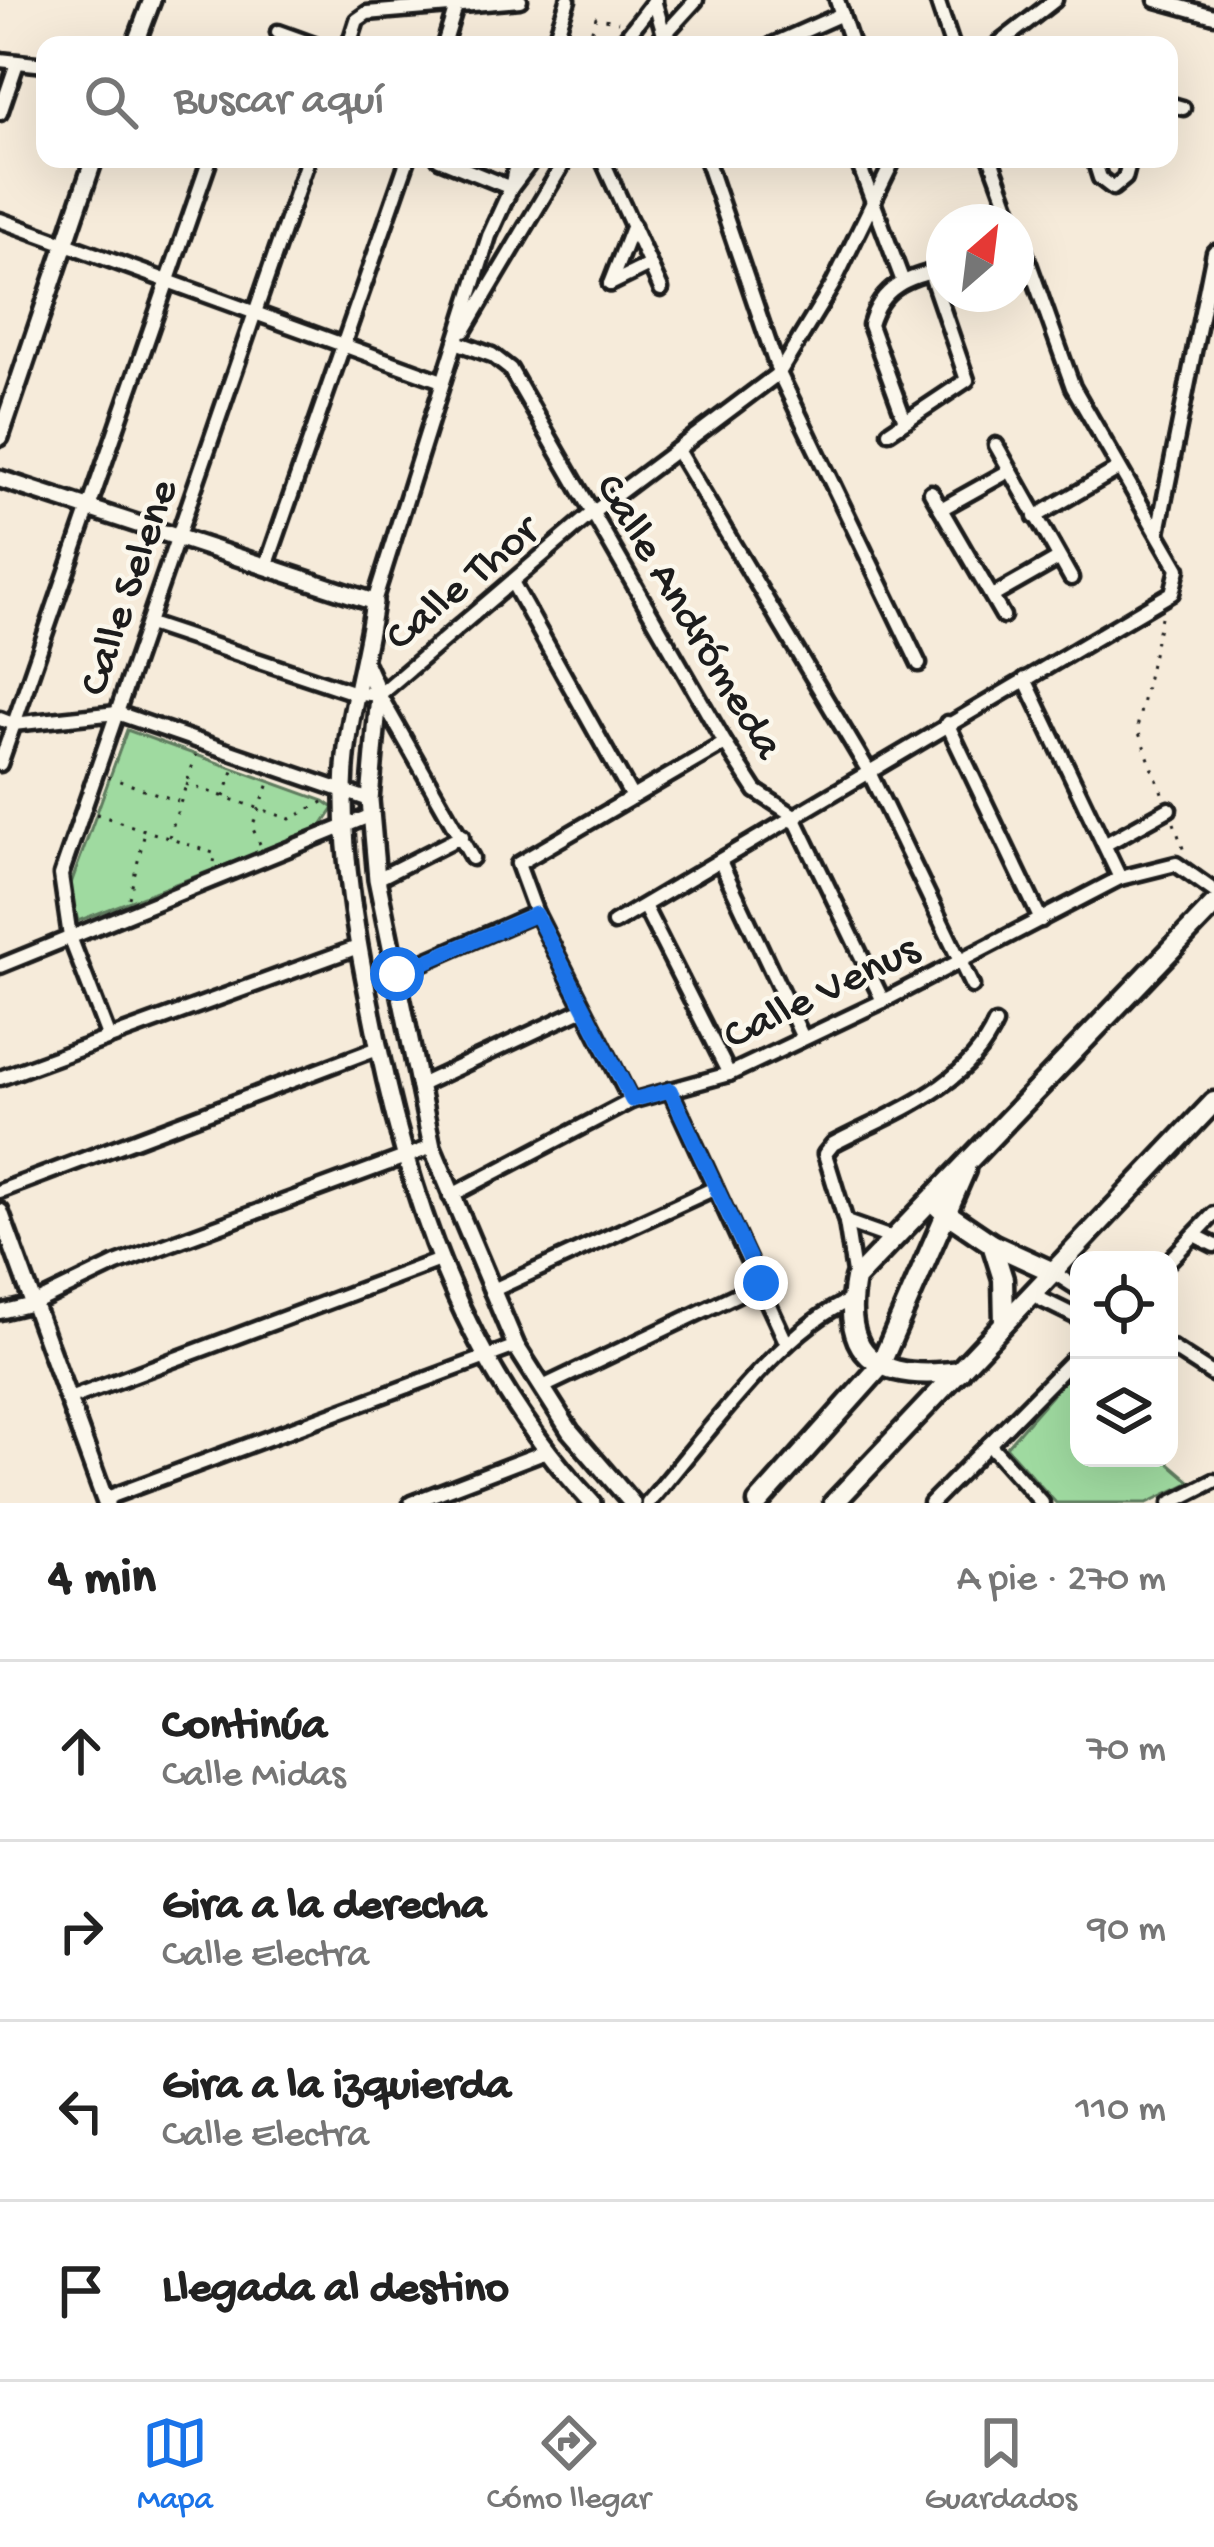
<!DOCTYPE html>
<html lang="es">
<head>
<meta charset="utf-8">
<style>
	body { margin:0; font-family:"Gochi Hand",sans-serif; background:#f6f6f6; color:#222 }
	.controls { position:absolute; right:36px; bottom:36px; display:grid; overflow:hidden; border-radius:24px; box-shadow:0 12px 48px #0002 }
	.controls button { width:108px; height:108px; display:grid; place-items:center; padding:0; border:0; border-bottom:3px solid #e0e0e0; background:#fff; color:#222; font:60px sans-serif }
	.compass { position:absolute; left:926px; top:204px; width:108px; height:108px; border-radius:50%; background:#fff; box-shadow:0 12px 48px #0002; rotate:28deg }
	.stop { position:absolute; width:36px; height:36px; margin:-27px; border:9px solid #1a73e8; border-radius:50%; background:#fff }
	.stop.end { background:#1a73e8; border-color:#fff; box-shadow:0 3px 12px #0008 }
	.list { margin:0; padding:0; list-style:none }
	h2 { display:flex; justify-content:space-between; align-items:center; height:156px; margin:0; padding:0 48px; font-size:51px }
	h2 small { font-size:39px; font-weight:400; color:#767676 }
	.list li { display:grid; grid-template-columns:78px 1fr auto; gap:36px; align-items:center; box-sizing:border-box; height:180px; padding:0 48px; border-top:3px solid #e0e0e0 }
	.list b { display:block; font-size:45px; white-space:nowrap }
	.list p { margin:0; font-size:39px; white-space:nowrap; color:#767676 }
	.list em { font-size:39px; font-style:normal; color:#767676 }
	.icon { flex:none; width:66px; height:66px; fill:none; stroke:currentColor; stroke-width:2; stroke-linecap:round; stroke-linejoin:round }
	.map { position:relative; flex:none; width:1214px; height:1503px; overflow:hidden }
	.search { position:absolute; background:#fff; box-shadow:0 12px 48px #0002; left:36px; right:36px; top:36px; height:132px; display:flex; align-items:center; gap:30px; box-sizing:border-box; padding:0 42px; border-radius:24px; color:#767676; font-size:45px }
	.sheet { height:876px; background:#fff }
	nav { display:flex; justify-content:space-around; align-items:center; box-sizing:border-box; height:168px; border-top:3px solid #e0e0e0; background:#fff; font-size:33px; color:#767676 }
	nav a { display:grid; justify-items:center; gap:6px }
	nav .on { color:#1a73e8 }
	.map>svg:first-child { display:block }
</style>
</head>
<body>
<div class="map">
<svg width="1214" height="1503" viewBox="0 0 1214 1503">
	<rect width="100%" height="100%" fill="#f6ebda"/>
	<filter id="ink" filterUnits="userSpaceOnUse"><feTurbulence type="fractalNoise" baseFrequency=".00833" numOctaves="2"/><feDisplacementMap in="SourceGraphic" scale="24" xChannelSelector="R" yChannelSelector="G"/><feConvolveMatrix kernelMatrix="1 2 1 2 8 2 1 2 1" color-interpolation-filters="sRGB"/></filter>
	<g filter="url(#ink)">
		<!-- green -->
		<g fill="#9fdaa0" stroke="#5e7b5e" stroke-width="3">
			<polygon points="127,730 324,801 334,808 320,829 78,921 69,889"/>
			<polygon points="1079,1364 1079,1458 1163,1458 1191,1482 1147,1503 1056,1503 1006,1447"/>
		</g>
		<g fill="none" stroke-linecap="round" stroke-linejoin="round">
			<defs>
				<g id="minor">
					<polyline points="654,0 667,45"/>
					<polyline points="837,0 852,45"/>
					<polyline points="937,0 952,45"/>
					<polyline points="1156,0 1214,16"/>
					<polyline points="278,32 314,45"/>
					<polyline points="349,45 357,20 367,13 520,0"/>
					<polyline points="444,45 456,6"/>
					<polyline points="553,45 568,0"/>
					<polyline points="620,45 655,0"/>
					<polyline points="655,45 696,0"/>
					<polyline points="772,45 842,14"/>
					<polyline points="997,45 1055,0"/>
					<polyline points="0,60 45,65"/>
					<polyline points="1169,104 1183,108"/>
					<polyline points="0,113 17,63"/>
					<polyline points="439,159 511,188 517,159"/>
					<polyline points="602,159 661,289"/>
					<polyline points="706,159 779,373 919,664"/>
					<polyline points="857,159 902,279"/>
					<polyline points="991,159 1014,222"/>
					<polyline points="1094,159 1100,178 1113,188 1125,178 1130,159"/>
					<polyline points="0,220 442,381"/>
					<polyline points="610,284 633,225"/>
					<polyline points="610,284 649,265"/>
					<polyline points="464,331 566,159"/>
					<polyline points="456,342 492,355 510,369 725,743 756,791 793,815 883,1001"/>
					<path d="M905 421 870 325C881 286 908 277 944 269"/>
					<polyline points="889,432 967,380 930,272"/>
					<polyline points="996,445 1071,578"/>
					<polyline points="677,450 868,770 972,986"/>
					<polyline points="931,492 1003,616"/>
					<polyline points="941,509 1009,471"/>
					<polyline points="1035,517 1118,469"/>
					<polyline points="1158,532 1214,252"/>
					<polyline points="266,567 408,159"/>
					<polyline points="512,582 632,797"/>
					<polyline points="993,596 1058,559"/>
					<polyline points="374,602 489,236 511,188 533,159"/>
					<polyline points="149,624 352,692 379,695 591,514 779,373 833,284 894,159"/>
					<polyline points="1025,679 1120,878"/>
					<polyline points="380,696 472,858"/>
					<polyline points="0,719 13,724 117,713 370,800"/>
					<polyline points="947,723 1041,920"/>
					<polyline points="0,764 210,159"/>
					<polyline points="1106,844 1169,809"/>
					<polyline points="720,861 803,1038"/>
					<polyline points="377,879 462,836"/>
					<polyline points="644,906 729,1074"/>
					<polyline points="614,923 1172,593 1178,569 1073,387 1016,227"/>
					<polyline points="0,966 372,815"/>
					<polyline points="396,974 536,913"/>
					<polyline points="109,1038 70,937 61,875 308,159"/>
					<polyline points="0,1078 358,947"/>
					<polyline points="418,1086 583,1009"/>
					<polyline points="670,1090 787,1344"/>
					<polyline points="631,1101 536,913 518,864 725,743"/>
					<polyline points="0,1191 378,1048"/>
					<polyline points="450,1196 631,1101 729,1074 883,1001 1120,878 1176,864 1214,891"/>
					<polyline points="846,1222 894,1239"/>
					<polyline points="1194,1235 1214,1245"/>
					<polyline points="1169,1261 1214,1214"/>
					<polyline points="1051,1271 1079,1289"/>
					<path d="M855 1279 846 1222 825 1154 833 1144C892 1113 967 1088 995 1024"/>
					<polyline points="491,1291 715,1188"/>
					<polyline points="1030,1294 1079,1318"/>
					<polyline points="0,1312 33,1304 116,1264 432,1147"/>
					<polyline points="1169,1346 1214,1375"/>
					<polyline points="543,1387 761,1283"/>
					<polyline points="69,1399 437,1261"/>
					<polyline points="989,1444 1042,1503"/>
					<polyline points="104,1499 516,1346"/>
					<polyline points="411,1503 544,1452"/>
					<path d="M648 1503C699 1445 781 1328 851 1300"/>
					<polyline points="931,1503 1079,1353"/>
					<polyline points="1171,1503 1214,1481"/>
				</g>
				<g id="tertiary">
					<polyline points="135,45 152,0"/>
					<polyline points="0,437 94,159"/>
					<path d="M0 479 374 602C365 666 345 723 344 789 343 859 356 936 370 1005 405 1189 461 1364 592 1503"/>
					<polyline points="366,666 379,695 370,800 377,879 432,1147 516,1346 570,1431 632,1503"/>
					<polyline points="0,1212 106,1503"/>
				</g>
				<g id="secondary">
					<polyline points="939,1208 992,1244 1051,1271"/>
					<polyline points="992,1244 1003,1279 1004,1323"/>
					<path d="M960 1371C886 1381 839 1363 855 1279L1214 905"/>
					<polyline points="758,1503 879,1368 965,1170"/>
					<polyline points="834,1503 1214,1102"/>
				</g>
			</defs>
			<!-- minor casing -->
			<use href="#minor" stroke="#1c1c1c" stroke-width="21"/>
			<!-- tertiary casing -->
			<use href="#tertiary" stroke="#1c1c1c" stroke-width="24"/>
			<!-- secondary casing -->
			<use href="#secondary" stroke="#1c1c1c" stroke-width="27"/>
			<!-- path -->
			<g stroke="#1c1c1c" stroke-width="3" stroke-dasharray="3 9" stroke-linecap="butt">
				<polyline points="574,45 590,36 596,17 618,22"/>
				<polyline points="1161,617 1137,728 1164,798"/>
				<polyline points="108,777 178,801"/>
				<polyline points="186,784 290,819 329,799"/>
				<polyline points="224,797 234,768"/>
				<polyline points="96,814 216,854 214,862"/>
				<polyline points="1174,823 1185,854"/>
				<polyline points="169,837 196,755"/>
				<polyline points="260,844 252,827 270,781"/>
				<polyline points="129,898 145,832"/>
			</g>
			<!-- minor -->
			<use href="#minor" stroke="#fbf7ec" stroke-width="12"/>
			<!-- tertiary -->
			<use href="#tertiary" stroke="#fbf7ec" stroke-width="15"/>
			<!-- secondary -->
			<use href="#secondary" stroke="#fbf7ec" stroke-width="18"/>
		</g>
	</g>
	<g fill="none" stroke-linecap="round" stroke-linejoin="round" filter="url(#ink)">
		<!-- route -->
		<polyline stroke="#1a73e8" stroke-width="15" points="397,974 536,914 632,1100 670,1090 761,1283"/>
	</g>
	<g text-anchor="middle" stroke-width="9" stroke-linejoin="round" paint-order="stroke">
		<!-- street labels -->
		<g font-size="45" fill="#1c1c1c" stroke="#fbf7ec">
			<text transform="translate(459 580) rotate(-40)" y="16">Calle Thor</text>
			<text transform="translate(124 586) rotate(-71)" y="16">Calle Selene</text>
			<text transform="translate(693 614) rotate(59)" y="16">Calle Andrómeda</text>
			<text transform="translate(819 988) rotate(-26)" y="16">Calle Venus</text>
		</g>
	</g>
</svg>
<div class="controls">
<button><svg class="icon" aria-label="locate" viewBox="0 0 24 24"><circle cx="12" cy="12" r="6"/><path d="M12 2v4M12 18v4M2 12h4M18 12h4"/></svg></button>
<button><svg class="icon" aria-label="layers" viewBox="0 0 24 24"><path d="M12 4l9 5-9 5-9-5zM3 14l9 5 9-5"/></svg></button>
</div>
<svg class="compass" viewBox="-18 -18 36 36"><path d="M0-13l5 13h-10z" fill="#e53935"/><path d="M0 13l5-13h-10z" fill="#767676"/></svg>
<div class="stop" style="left:397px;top:974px"></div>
<div class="stop end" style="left:761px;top:1283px"></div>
<div class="search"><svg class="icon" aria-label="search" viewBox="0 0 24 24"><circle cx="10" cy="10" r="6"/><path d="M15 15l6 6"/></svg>Buscar aquí</div>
</div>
<section class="sheet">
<h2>4 min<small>A pie · 270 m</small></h2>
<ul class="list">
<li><svg class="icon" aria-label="ahead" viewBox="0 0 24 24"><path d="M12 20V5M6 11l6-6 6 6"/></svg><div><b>Continúa</b><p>Calle Midas</p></div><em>70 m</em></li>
<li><svg class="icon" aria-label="right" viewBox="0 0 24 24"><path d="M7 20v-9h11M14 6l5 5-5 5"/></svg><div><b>Gira a la derecha</b><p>Calle Electra</p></div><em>90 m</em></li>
<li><svg class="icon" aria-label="left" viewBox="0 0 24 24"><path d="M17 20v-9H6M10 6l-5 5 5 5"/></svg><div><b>Gira a la izquierda</b><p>Calle Electra</p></div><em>110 m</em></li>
<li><svg class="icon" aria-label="arrive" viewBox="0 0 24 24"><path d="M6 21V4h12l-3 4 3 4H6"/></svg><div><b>Llegada al destino</b></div></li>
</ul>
</section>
<nav>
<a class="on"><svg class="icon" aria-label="map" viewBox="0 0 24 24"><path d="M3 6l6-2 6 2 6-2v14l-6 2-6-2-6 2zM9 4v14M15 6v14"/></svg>Mapa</a>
<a><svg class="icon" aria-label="directions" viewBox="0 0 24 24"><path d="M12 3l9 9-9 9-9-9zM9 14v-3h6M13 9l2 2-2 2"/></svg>Cómo llegar</a>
<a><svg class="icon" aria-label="saved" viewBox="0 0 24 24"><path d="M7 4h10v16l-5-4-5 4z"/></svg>Guardados</a>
</nav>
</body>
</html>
